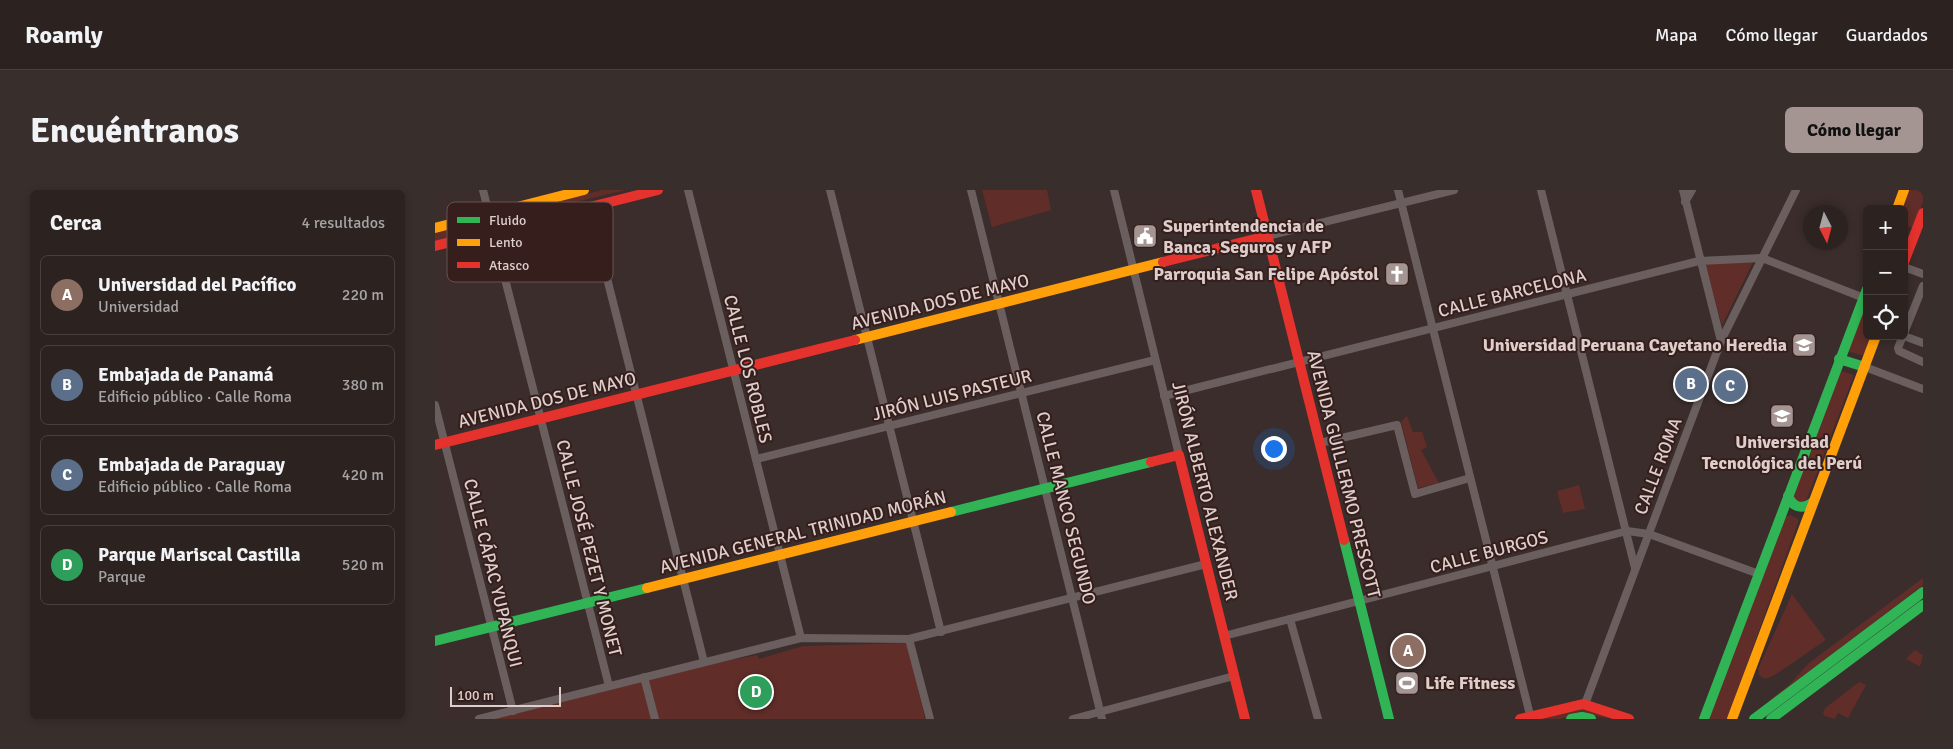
<!DOCTYPE html>
<html lang="es">
<head>
<meta charset="utf-8">
<style>
	body { margin:0; font-family:Signika,sans-serif; background:#382f2d; color:#f1f3f6 }
	.controls { position:absolute; right:15px; top:15px; display:grid; overflow:hidden; border-radius:8px; box-shadow:0 2px 8px #0003 }
	.controls button { width:45px; height:45px; display:grid; place-items:center; padding:0; border:0; border-bottom:1px solid #483f3e; background:#2c2220; color:#f1f3f6; font:25px sans-serif }
	.compass { position:absolute; left:1368px; top:15px; width:45px; height:45px; border-radius:50%; background:#2c2220; box-shadow:0 2px 8px #0003; rotate:174deg }
	.scale { position:absolute; left:15px; bottom:12px; width:111px; box-sizing:border-box; padding-left:5px; border:2px solid #ddcdcb; border-top:0; font-size:14px; line-height:18px; white-space:nowrap; color:#ddcdcb; -webkit-text-stroke:4px #351e1b; paint-order:stroke }
	.you { position:absolute; left:838px; top:258px; width:18px; height:18px; margin:-12px; border:4px solid #fff; border-radius:50%; background:#1a73e8; box-shadow:0 0 0 8px #1a73e833 }
	.badge { display:grid; place-items:center; width:32px; height:32px; border-radius:50%; background:#a49593; color:#fff; font-size:16px; font-weight:700 }
	.pin { position:absolute; translate:-50% -50%; border:2px solid #fff; box-shadow:0 1px 5px #0006 }
	.list { margin:0; padding:0; list-style:none }
	h2 { display:flex; justify-content:space-between; align-items:center; height:65px; margin:0; padding:0 20px; font-size:21px }
	h2 small { font-size:16px; font-weight:400; color:#a6a4a5 }
	.list li { display:grid; grid-template-columns:32px 1fr auto; gap:15px; align-items:center; box-sizing:border-box; height:80px; margin:0 10px 10px; padding:0 10px; border:1px solid #483f3e; border-radius:8px }
	.list b { display:block; font-size:19px; white-space:nowrap }
	.list p { margin:0; font-size:16px; white-space:nowrap; color:#a6a4a5 }
	.list em { font-size:16px; font-style:normal; color:#a6a4a5 }
	.icon { flex:none; width:28px; height:28px; fill:none; stroke:currentColor; stroke-width:2; stroke-linecap:round; stroke-linejoin:round }
	.map { position:relative; flex:none; width:1488px; height:529px; overflow:hidden; border-radius:8px }
	header { display:flex; align-items:center; gap:30px; box-sizing:border-box; height:70px; padding:0 25px; background:#2c2220; border-bottom:1px solid #483f3e }
	header strong { font-size:24px }
	nav { display:flex; gap:28px; margin-inline-start:auto; font-size:18px }
	.intro { display:flex; align-items:center; justify-content:space-between; box-sizing:border-box; height:120px; padding:0 30px }
	h1 { margin:0; font-size:35px }
	.button { padding:12px 22px; border-radius:8px; background:#a49593; color:#111; font-size:18px; font-weight:700 }
	main { display:flex; gap:30px; padding:0 30px }
	aside { flex:1; background:#2c2220; border-radius:8px; box-shadow:0 2px 8px #0003 }
	.map>svg:first-child { display:block }
</style>
</head>
<body>
<header>
<strong>Roamly</strong>
<nav><a>Mapa</a><a>Cómo llegar</a><a>Guardados</a></nav>
</header>
<div class="intro"><h1>Encuéntranos</h1><a class="button">Cómo llegar</a></div>
<main>
<aside>
<h2>Cerca<small>4 resultados</small></h2>
<ul class="list">
<li><span class="badge" style="background:#8d6e63">A</span><div><b>Universidad del Pacífico</b><p>Universidad</p></div><em>220 m</em></li>
<li><span class="badge" style="background:#5c6f8a">B</span><div><b>Embajada de Panamá</b><p>Edificio público · Calle Roma</p></div><em>380 m</em></li>
<li><span class="badge" style="background:#5c6f8a">C</span><div><b>Embajada de Paraguay</b><p>Edificio público · Calle Roma</p></div><em>420 m</em></li>
<li><span class="badge" style="background:#2e9e5b">D</span><div><b>Parque Mariscal Castilla</b><p>Parque</p></div><em>520 m</em></li>
</ul>
</aside>
<div class="map">
<svg width="1488" height="529" viewBox="0 0 1488 529">
	<rect width="100%" height="100%" fill="#3a2d2b"/>
	<!-- green -->
	<g fill="#602d28">
		<polygon points="167,0 191,0 140,12 133,17 0,51 0,42"/>
		<polygon points="547,0 612,0 616,20 557,37"/>
		<polygon points="1471,0 1488,0 1488,12 1478,38 1469,35 1469,19 1465,19"/>
		<polygon points="1319,70 1287,135 1270,74"/>
		<polygon points="1432,106 1432,146 1438,146 1430,166 1411,161"/>
		<polygon points="1401,179 1419,185 1372,309 1367,312 1359,311 1356,305"/>
		<polygon points="972,226 978,242 987,242 992,257 986,260 1004,293 983,298 966,232"/>
		<polygon points="1144,295 1150,319 1128,323 1122,301"/>
		<polygon points="1355,325 1363,329 1363,333 1292,529 1274,529 1346,328"/>
		<polygon points="1488,388 1488,395 1334,513 1334,511 1354,495 1374,473"/>
		<path d="M1357 404 1391 450C1379 457 1338 489 1330 489L1324 485 1323 479Z"/>
		<polygon points="472,453 490,529 49,529 269,475 322,465 324,469 368,456"/>
		<polygon points="1480,460 1488,465 1485,477 1471,469"/>
		<polygon points="1424,492 1431,495 1413,528 1403,523 1400,529 1390,526 1388,523 1390,518"/>
		<polygon points="1150,518 1180,529 1143,524 1125,529 1102,529"/>
	</g>
	<g fill="none" stroke-linecap="round" stroke-linejoin="round">
		<!-- street -->
		<g stroke="#6a5f5e" stroke-width="8">
			<polyline points="48,0 54,24"/>
			<polyline points="253,0 366,448"/>
			<polyline points="395,0 506,442"/>
			<polyline points="536,0 667,529"/>
			<polyline points="679,0 744,265"/>
			<polyline points="963,0 1096,529"/>
			<polyline points="1106,0 1200,378"/>
			<polyline points="1248,0 1286,151"/>
			<polyline points="1250,12 1257,0"/>
			<polyline points="154,17 269,472"/>
			<polyline points="58,42 174,496"/>
			<polyline points="832,46 1019,0"/>
			<polyline points="1469,77 1488,84"/>
			<polyline points="1488,96 1463,158 1464,161 1488,172"/>
			<polyline points="1469,146 1488,153"/>
			<polyline points="1430,177 1488,199"/>
			<polyline points="729,206 1264,71 1327,68 1429,108"/>
			<polyline points="0,215 78,521"/>
			<polyline points="885,253 962,235 980,304 1035,288"/>
			<polyline points="321,269 720,170"/>
			<polyline points="855,429 883,529"/>
			<polyline points="789,446 1192,341 1214,344 1324,384"/>
			<polyline points="474,449 495,529"/>
			<polyline points="209,487 220,529"/>
			<polyline points="1150,514 1286,151 1361,0"/>
			<polyline points="44,529 366,448 474,449 771,374"/>
			<polyline points="638,529 799,486"/>
		</g>
		<!-- fast -->
		<g stroke="#30b455" stroke-width="10">
			<polyline points="1404,169 1430,177"/>
			<path d="M1353 306C1358 318 1368 320 1378 312"/>
			<polyline points="516,322 716,272"/>
			<polyline points="909,350 954,529"/>
			<polyline points="0,451 212,398"/>
			<polyline points="1136,529 1147,527 1156,529"/>
			<polyline points="1269,529 1432,99"/>
			<polyline points="1319,529 1488,402"/>
			<polyline points="1336,529 1488,415"/>
		</g>
		<!-- slow -->
		<g stroke="#ff9f0a" stroke-width="10">
			<polyline points="1462,19 1469,0"/>
			<polyline points="0,38 149,0"/>
			<polyline points="420,150 728,72"/>
			<polyline points="212,398 516,322"/>
			<polyline points="1297,529 1441,146"/>
		</g>
		<!-- jam -->
		<g stroke="#e5322d" stroke-width="10">
			<polyline points="821,0 909,350"/>
			<polyline points="0,56 223,0"/>
			<polyline points="728,72 832,46"/>
			<polyline points="1469,72 1488,23"/>
			<polyline points="0,255 420,150"/>
			<polyline points="716,272 744,265 810,529"/>
			<polyline points="1085,529 1148,514 1194,529"/>
		</g>
	</g>
	<!-- icons -->
	<defs>
		<symbol id="civic-square" viewBox="-11 -11 22 22"><rect x="-9" y="-9" width="18" height="18" rx="4" fill="#a49593" stroke="#351e1b"/><path d="M-.6-6.5H3V-4.5H.6V-3L4-1V1h2V6H-6V1h2V-1L-.6-3ZM-1.2 2.5V6h2.4V2.5Z" fill="#fff"/></symbol>
		<symbol id="church-square" viewBox="-11 -11 22 22"><rect x="-9" y="-9" width="18" height="18" rx="4" fill="#a49593" stroke="#351e1b"/><path d="M-1.2-6h2.4v3.5h3.3v2.4h-3.3V6h-2.4V-.1h-3.3v-2.4h3.3Z" fill="#fff"/></symbol>
		<symbol id="university-square" viewBox="-11 -11 22 22"><rect x="-9" y="-9" width="18" height="18" rx="4" fill="#a49593" stroke="#351e1b"/><path d="M0-5L7-2L0 1L-7-2ZM-4 1L0 2.5L4 1V4Q0 6-4 4Z" fill="#fff"/></symbol>
		<symbol id="stadium-square" viewBox="-11 -11 22 22"><rect x="-9" y="-9" width="18" height="18" rx="4" fill="#a49593" stroke="#351e1b"/><path d="M0-5a6.5 5 0 1 0 0 10a6.5 5 0 1 0 0-10ZM-3.5-1.8h7v3.6h-7Z" fill="#fff"/></symbol>
	</defs>
	<g fill-rule="evenodd">
		<use href="#civic-square" x="696" y="32" width="28" height="28"/>
		<use href="#church-square" x="948" y="70" width="28" height="28"/>
		<use href="#university-square" x="1355" y="141" width="28" height="28"/>
		<use href="#university-square" x="1333" y="212" width="28" height="28"/>
		<use href="#stadium-square" x="958" y="479" width="28" height="28"/>
	</g>
	<g text-anchor="middle" stroke-width="4" stroke-linejoin="round" paint-order="stroke">
		<!-- poi labels -->
		<g font-size="18" font-weight="bold" fill="#ddcdcb" stroke="#351e1b" text-anchor="start">
			<text x="728" y="42">Superintendencia de<tspan x="728" dy="21">Banca, Seguros y AFP</tspan></text>
			<text x="944" y="90" text-anchor="end">Parroquia San Felipe Apóstol</text>
			<text x="1352" y="161" text-anchor="end">Universidad Peruana Cayetano Heredia</text>
			<text x="1347" y="258" text-anchor="middle">Universidad<tspan x="1347" dy="21">Tecnológica del Perú</tspan></text>
			<text x="990" y="499">Life Fitness</text>
		</g>
		<!-- street labels -->
		<g font-size="18" fill="#ddcdcb" stroke="#351e1b">
			<text transform="translate(1077 103) rotate(-14)" y="6">CALLE BARCELONA</text>
			<text transform="translate(505 112) rotate(-14)" y="6">AVENIDA DOS DE MAYO</text>
			<text transform="translate(313 179) rotate(76)" y="6">CALLE LOS ROBLES</text>
			<text transform="translate(517 205) rotate(-14)" y="6">JIRÓN LUIS PASTEUR</text>
			<text transform="translate(112 210) rotate(-14)" y="6">AVENIDA DOS DE MAYO</text>
			<text transform="translate(1223 276) rotate(-69)" y="6">CALLE ROMA</text>
			<text transform="translate(909 284) rotate(76)" y="6">AVENIDA GUILLERMO PRESCOTT</text>
			<text transform="translate(770 301) rotate(76)" y="6">JIRÓN ALBERTO ALEXANDER</text>
			<text transform="translate(631 318) rotate(76)" y="6">CALLE MANCO SEGUNDO</text>
			<text transform="translate(368 342) rotate(-14)" y="6">AVENIDA GENERAL TRINIDAD MORÁN</text>
			<text transform="translate(154 358) rotate(76)" y="6">CALLE JOSÉ PEZET Y MONET</text>
			<text transform="translate(1054 362) rotate(-15)" y="6">CALLE BURGOS</text>
			<text transform="translate(58 383) rotate(76)" y="6">CALLE CÁPAC YUPANQUI</text>
		</g>
	</g>
	<!-- legend -->
	<rect x="12" y="12" width="166" height="80" rx="8" fill="#351e1b" stroke="#675350" stroke-width="1"/>
	<rect x="22" y="27" width="23" height="6" fill="#30b455"/>
	<rect x="22" y="49" width="23" height="7" fill="#ff9f0a"/>
	<rect x="22" y="72" width="23" height="6" fill="#e5322d"/>
	<g font-size="14" fill="#ddcdcb">
		<text x="54" y="35">Fluido</text>
		<text x="54" y="57">Lento</text>
		<text x="54" y="80">Atasco</text>
	</g>
</svg>
<div class="controls">
<button>+</button>
<button>−</button>
<button><svg class="icon" aria-label="locate" viewBox="0 0 24 24"><circle cx="12" cy="12" r="6"/><path d="M12 2v4M12 18v4M2 12h4M18 12h4"/></svg></button>
</div>
<svg class="compass" viewBox="-18 -18 36 36"><path d="M0-13l5 13h-10z" fill="#e53935"/><path d="M0 13l5-13h-10z" fill="#a6a4a5"/></svg>
<div class="scale">100 m</div>
<div class="you"></div>
<div class="pin badge" style="left:973px;top:461px;background:#8d6e63">A</div>
<div class="pin badge" style="left:1256px;top:194px;background:#5c6f8a">B</div>
<div class="pin badge" style="left:1295px;top:196px;background:#5c6f8a">C</div>
<div class="pin badge" style="left:321px;top:502px;background:#2e9e5b">D</div>
</div>
</main>
</body>
</html>
